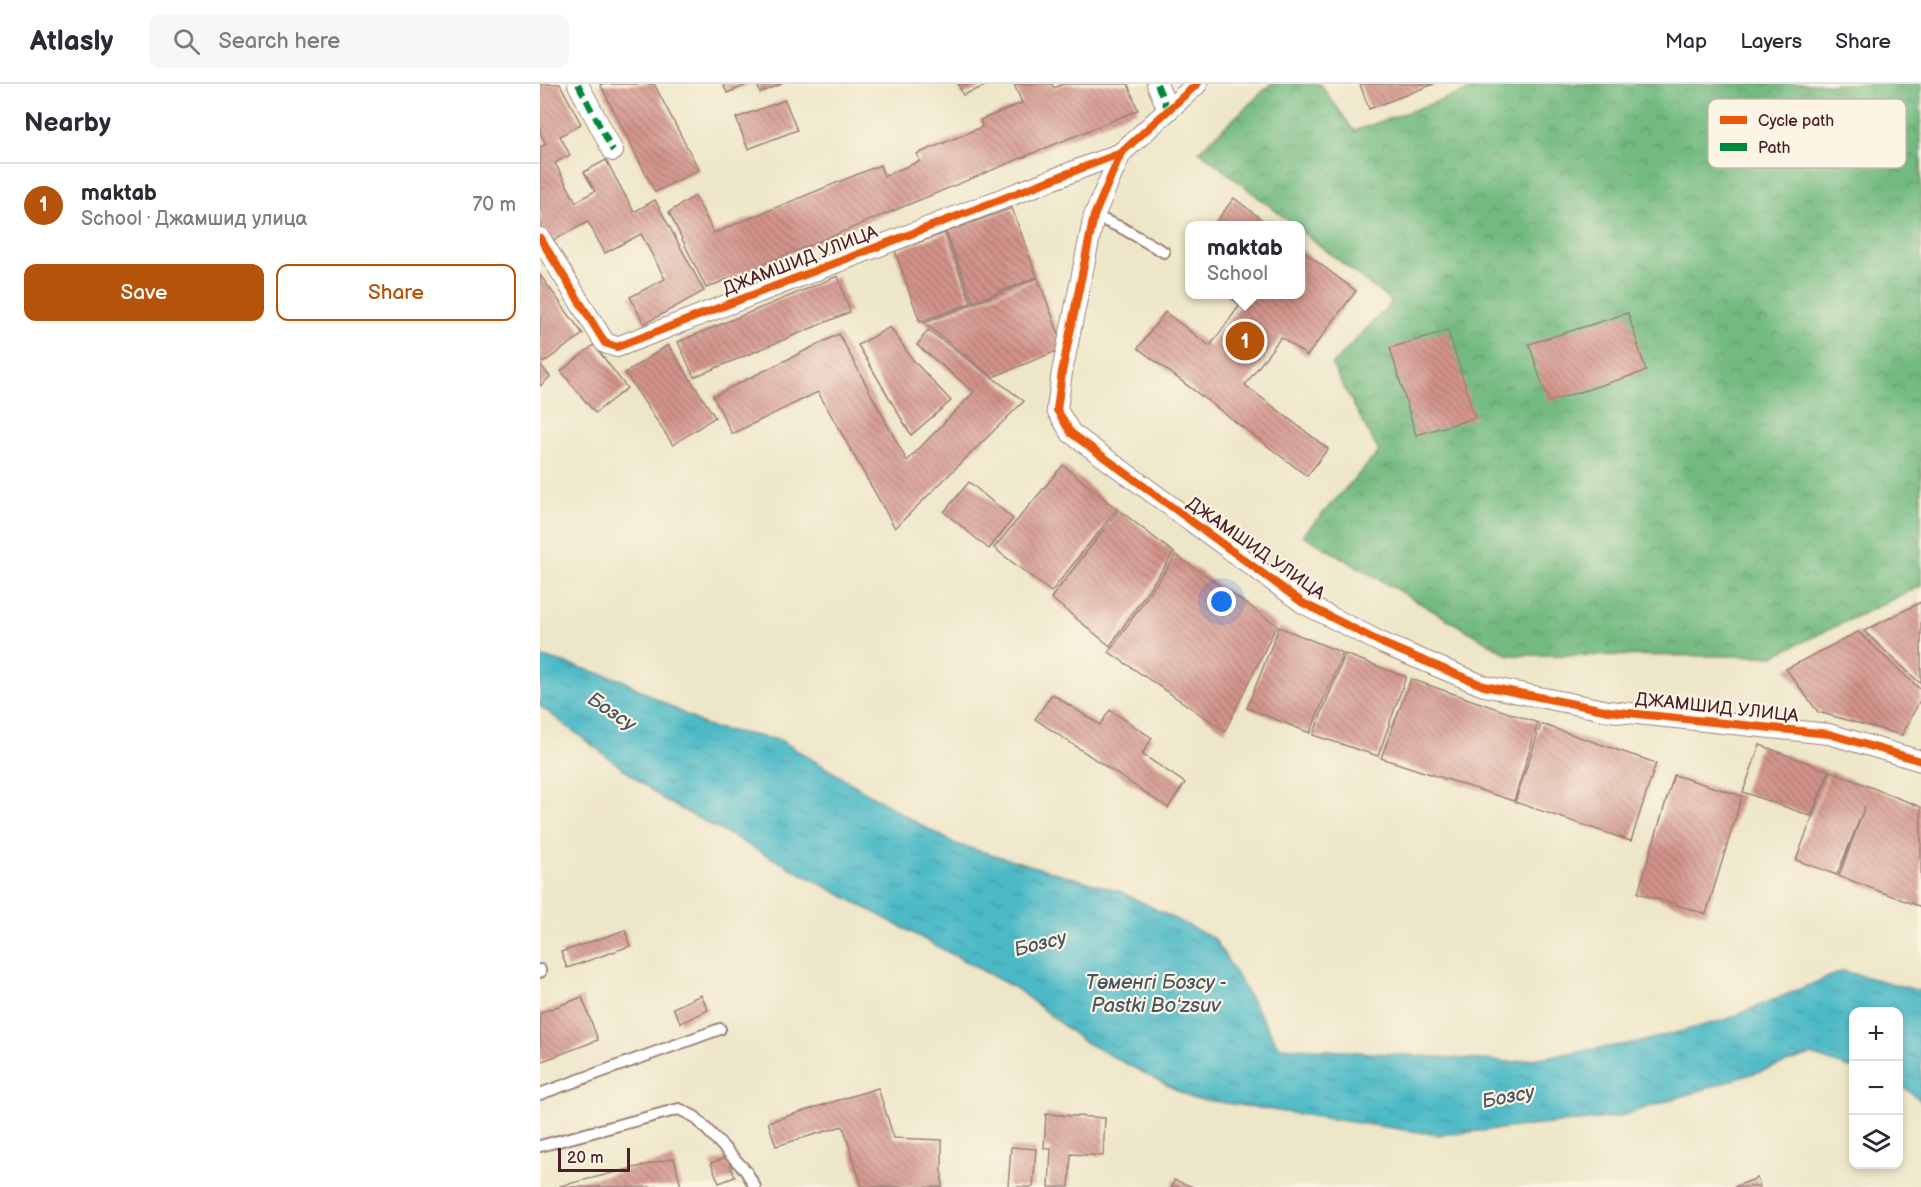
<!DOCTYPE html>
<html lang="en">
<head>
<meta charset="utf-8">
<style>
	body { margin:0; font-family:"Balsamiq Sans",sans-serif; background:#f7f7f7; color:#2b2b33 }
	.controls { position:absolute; right:18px; bottom:18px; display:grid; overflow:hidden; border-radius:12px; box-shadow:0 3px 9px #0003 }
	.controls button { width:54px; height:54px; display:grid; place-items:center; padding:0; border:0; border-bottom:2px solid #e1e1e2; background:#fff; color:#2b2b33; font:30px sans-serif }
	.scale { position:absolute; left:18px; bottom:15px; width:72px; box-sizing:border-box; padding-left:6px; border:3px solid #4a1f2b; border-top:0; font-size:16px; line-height:21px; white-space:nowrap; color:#4a1f2b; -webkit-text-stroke:4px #fcf5e5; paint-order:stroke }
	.you { position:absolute; left:682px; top:518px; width:21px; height:21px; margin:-15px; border:4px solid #fff; border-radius:50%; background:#1a73e8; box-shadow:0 0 0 9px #1a73e833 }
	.badge { display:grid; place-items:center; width:39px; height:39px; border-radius:50%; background:#b45309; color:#fff; font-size:20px; font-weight:700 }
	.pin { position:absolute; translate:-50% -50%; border:3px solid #fff; box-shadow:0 2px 6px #0006 }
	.popup { position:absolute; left:645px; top:137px; width:120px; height:78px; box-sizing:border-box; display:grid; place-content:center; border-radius:12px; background:#fff; filter:drop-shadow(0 2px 4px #0005); font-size:20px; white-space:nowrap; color:#7c7c81 }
	.popup b { font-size:22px; color:#2b2b33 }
	.popup::after { content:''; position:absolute; left:50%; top:100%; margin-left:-12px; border:12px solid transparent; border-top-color:#fff }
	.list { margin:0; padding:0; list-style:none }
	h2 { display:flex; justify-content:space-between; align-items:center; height:78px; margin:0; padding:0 24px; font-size:26px }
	h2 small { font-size:20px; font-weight:400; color:#7c7c81 }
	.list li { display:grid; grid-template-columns:39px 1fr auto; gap:18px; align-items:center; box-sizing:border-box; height:84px; padding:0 24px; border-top:2px solid #e1e1e2 }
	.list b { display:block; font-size:22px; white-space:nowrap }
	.list p { margin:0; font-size:20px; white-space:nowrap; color:#7c7c81 }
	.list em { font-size:20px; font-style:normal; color:#7c7c81 }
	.actions { display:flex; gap:12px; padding:18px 24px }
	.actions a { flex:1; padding:14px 0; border:2px solid #b45309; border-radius:12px; text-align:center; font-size:21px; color:#b45309 }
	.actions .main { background:#b45309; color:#fff }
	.icon { flex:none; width:33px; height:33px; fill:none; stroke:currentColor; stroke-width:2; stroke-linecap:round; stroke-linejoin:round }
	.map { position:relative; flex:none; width:1381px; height:1103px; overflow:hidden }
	header { display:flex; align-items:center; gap:36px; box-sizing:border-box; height:84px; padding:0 30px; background:#fff; border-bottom:2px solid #e1e1e2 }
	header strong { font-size:28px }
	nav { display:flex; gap:33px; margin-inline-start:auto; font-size:21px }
	.search { width:420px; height:54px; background:#f7f7f7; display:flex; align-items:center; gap:15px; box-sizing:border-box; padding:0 21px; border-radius:12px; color:#7c7c81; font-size:22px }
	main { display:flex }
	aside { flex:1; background:#fff }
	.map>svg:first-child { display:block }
</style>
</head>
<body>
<header>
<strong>Atlasly</strong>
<div class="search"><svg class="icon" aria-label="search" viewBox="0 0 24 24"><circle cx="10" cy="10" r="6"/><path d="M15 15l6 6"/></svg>Search here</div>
<nav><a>Map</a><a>Layers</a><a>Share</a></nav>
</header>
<main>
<aside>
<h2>Nearby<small></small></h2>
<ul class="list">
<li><span class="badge">1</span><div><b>maktab</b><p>School · Джамшид улица</p></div><em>70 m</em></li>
</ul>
<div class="actions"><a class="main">Save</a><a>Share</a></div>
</aside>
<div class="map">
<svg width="1381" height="1103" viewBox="0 0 1381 1103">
	<defs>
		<pattern id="forest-crowns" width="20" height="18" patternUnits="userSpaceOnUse" patternTransform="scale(1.5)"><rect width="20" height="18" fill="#72ba80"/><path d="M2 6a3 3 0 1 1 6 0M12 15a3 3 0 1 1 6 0" fill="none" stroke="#609769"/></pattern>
		<pattern id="water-ripples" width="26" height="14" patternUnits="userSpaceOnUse" patternTransform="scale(1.5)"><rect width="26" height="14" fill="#4bb9c6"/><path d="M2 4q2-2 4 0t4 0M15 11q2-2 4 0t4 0" fill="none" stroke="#4096a1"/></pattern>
		<pattern id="building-back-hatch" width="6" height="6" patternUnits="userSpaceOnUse" patternTransform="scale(1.5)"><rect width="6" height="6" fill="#d2938a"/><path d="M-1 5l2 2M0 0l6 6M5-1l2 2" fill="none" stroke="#ac7771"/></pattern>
	</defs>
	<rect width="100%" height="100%" fill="#fcf5e5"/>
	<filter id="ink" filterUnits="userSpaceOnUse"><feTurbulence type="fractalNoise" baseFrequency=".0167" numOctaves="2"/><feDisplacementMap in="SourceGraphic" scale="12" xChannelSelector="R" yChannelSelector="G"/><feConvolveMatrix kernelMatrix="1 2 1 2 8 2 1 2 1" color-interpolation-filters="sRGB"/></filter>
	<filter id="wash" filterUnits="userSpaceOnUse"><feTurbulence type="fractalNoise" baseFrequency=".008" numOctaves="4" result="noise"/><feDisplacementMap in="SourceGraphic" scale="24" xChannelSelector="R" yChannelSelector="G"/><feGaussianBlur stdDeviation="1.35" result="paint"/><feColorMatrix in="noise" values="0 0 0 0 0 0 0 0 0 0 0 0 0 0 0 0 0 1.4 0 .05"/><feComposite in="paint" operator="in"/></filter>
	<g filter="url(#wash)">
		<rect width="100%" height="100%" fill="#eee6c8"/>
		<!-- forest -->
		<polygon fill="url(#forest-crowns)" stroke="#5e6c56" stroke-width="1.5" points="731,0 780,0 814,47 947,0 1381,0 1381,502 1233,572 969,571 763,451 839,368 792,281 852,218 761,147 760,142 754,141 659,67"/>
		<!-- water -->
		<polygon fill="url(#water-ripples)" stroke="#4a6c78" stroke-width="1.5" points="0,572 82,596 168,643 240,656 375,738 416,760 579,807 675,855 739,963 973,978 1100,958 1185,936 1303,887 1381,907 1381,1016 1359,1000 1358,928 1314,928 1313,985 1271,971 1077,1033 899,1051 652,1014 543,957 477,905 126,717 0,622"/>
		<g id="blocks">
			<!-- building -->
			<g fill="url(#building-back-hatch)">
				<polygon points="0,0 20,0 41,40 20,52 30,71 15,79 36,118 55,107 44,88 66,76 94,128 115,116 164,207 104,240 90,213 125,195 101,150 65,169 48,138 8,159 0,143 0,63 6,60 0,49"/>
				<polygon points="60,0 114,0 159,86 115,108"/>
				<polygon points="183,0 209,0 187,9"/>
				<polygon points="217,0 242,0 220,9"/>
				<polygon points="418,0 450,0 423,11"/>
				<polygon points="474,0 512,0 514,4 523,0 588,0 598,26 166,204 129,128 155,112 174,149 340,81 344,92 380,77 377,70 442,43 440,36 482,19"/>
				<polygon points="820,0 894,0 829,25"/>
				<polygon points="245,16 257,46 208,65 196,34"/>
				<polygon points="694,114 730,142 673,142"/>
				<polygon points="472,124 497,193 433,218 406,148"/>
				<polygon points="405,149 431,219 380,238 355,167"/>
				<polygon points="760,165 816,207 767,272 741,253 705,301 788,365 767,392 598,264 625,228 670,262 700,221 686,210 760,210"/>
				<polygon points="0,191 43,250 3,279 0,275"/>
				<polygon points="298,192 310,228 154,293 138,258"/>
				<polygon points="498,194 524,264 453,293 384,239"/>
				<polygon points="1088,229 1106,287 1008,318 989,260"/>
				<polygon points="350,243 373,276 411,317 371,351 318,261"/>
				<polygon points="388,246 484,317 355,444 278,308 192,350 173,312 299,250 367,377 434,308 377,261"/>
				<polygon points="908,246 935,334 876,351 850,264"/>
				<polygon points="54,261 87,304 55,329 21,287"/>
				<polygon points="128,261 175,333 133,361 85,289"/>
				<polygon points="0,280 10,293 0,302"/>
				<polygon points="523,381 577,425 511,508 454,464"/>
				<polygon points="429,398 473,435 449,465 404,428"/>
				<polygon points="579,426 634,469 570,562 511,514"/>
				<polygon points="636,471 737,541 685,647 569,568"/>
				<polygon points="1381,518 1381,600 1324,547"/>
				<polygon points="739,543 803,569 770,649 707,624"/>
				<polygon points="1318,548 1381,606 1381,614 1362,651 1278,628 1246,585"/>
				<polygon points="805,570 866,593 838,672 773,651"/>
				<polygon points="871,595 998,639 974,717 841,674"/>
				<polygon points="512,610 560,641 570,626 612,654 602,670 645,699 628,724 495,635"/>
				<polygon points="1001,640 1116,679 1091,757 975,718"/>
				<polygon points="1220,661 1289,687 1271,732 1203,708"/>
				<polygon points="1290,687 1381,723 1381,823 1299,792 1325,722 1297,791 1256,776"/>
				<polygon points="1134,691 1202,712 1166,830 1098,809"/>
				<polygon points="85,846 90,862 27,884 21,868"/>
				<polygon points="161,911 168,926 141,939 133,924"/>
				<polygon points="42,913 58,956 0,978 0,929"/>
				<polygon points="338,1004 354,1054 402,1056 402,1103 322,1103 303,1042 236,1062 228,1038"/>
				<polygon points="506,1030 565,1034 563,1072 531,1070 529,1103 509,1103 511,1065 504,1064"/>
				<polygon points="471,1063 496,1065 493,1103 468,1103"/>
				<polygon points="187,1073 195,1093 179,1099 171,1079"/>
				<polygon points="134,1074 141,1103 20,1103 20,1102"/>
				<polygon points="1217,1094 1220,1103 1194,1103"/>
				<polygon points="634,1096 653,1103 632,1103"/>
			</g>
		</g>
	</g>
	<g filter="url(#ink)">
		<use href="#blocks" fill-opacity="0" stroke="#9c827a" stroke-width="1.5"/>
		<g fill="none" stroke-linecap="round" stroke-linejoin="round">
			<defs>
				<g id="service">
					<polyline points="554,132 582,144 624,168"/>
					<polyline points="0,886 0,888"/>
					<polyline points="0,1010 180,945"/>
					<polyline points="0,1062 139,1025 155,1033 206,1087 215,1103"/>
				</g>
				<g id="minor">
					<polyline points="38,0 73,67"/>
					<polyline points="617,0 628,26"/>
					<polyline points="657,0 581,69 554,132 522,288 517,326 531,349 763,519 844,560 944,602 1069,627 1289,650 1381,677"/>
					<polyline points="0,154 65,259 77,263 581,69"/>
				</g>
			</defs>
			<!-- service casing -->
			<use href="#service" stroke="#9c827a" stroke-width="14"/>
			<!-- minor casing -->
			<use href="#minor" stroke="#9c827a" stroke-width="22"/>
			<!-- service -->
			<use href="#service" stroke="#fff" stroke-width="10"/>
			<!-- minor -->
			<use href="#minor" stroke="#fff" stroke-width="20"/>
			<!-- quiet -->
			<g stroke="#00873e" stroke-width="6" stroke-dasharray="12 6" stroke-linecap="butt">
				<polyline points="38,0 73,67"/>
				<polyline points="617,0 628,26"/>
			</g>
			<defs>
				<g id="cycleway">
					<polyline points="657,0 581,69 554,132 522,288 517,326 531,349 763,519 844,560 944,602 1069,627 1289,650 1381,677"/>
					<polyline points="0,154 65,259 77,263 581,69"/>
				</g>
			</defs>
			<!-- cycleway casing -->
			<use href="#cycleway" stroke="#fcf5e5" stroke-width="11"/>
			<!-- cycleway -->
			<use href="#cycleway" stroke="#e8590c" stroke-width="8"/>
		</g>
	</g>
	<g text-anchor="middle" stroke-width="4.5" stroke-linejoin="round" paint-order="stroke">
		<!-- street labels -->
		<g font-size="18" fill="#4a1f2b" stroke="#fcf5e5">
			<text transform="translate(260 176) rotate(-21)" y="6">ДЖАМШИД УЛИЦА</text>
			<text transform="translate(716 464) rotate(35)" y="6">ДЖАМШИД УЛИЦА</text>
			<text transform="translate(1177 623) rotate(6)" y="6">ДЖАМШИД УЛИЦА</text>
		</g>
		<!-- water labels -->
		<g font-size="20" font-style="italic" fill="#4a5561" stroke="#fcf5e5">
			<text transform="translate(72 627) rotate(34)" y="7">Бозсу</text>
			<text transform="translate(500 859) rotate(-14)" y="7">Бозсу</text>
			<text x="616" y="905">Төменгі Бозсу -<tspan x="616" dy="23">Pastki Boʻzsuv</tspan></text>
			<text transform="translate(968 1012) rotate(-11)" y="7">Бозсу</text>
		</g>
	</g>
	<!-- legend -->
	<rect x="1168" y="15" width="198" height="69" rx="9" fill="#fcf5e5" stroke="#c7b5ad" stroke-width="1.5"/>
	<rect x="1180" y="32" width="27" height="8" fill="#e8590c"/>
	<rect x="1180" y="59" width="27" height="8" fill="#00873e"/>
	<g font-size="16" fill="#4a1f2b">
		<text x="1218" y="42">Cycle path</text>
		<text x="1218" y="69">Path</text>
	</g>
</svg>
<div class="controls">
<button>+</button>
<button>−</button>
<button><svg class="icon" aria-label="layers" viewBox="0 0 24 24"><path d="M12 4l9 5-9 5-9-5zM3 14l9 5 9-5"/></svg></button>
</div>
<div class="scale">20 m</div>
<div class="you"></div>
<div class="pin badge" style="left:705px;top:257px">1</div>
<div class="popup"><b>maktab</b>School</div>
</div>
</main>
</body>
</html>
